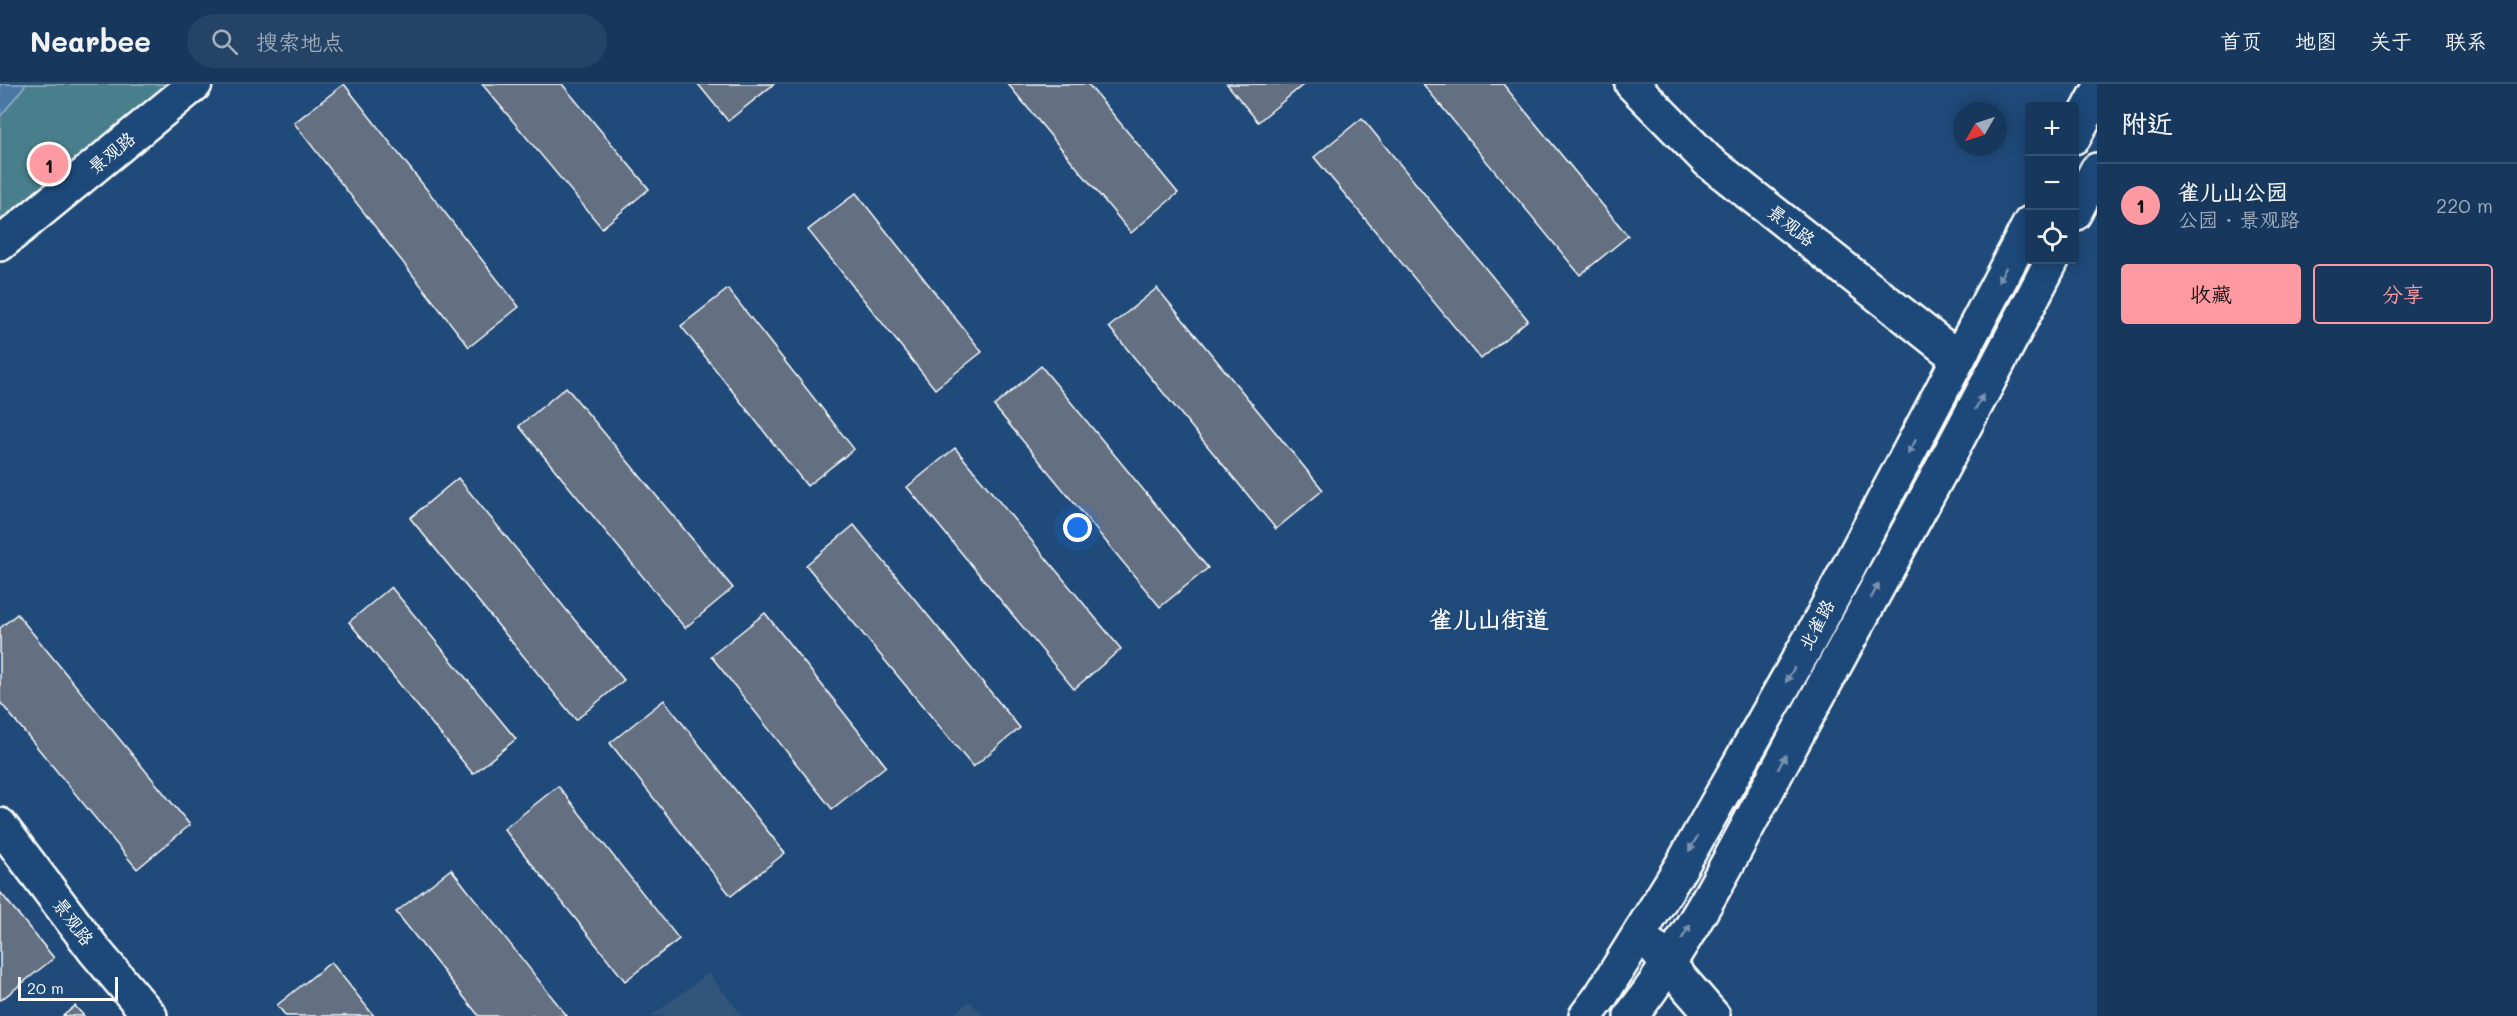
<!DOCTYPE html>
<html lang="zh">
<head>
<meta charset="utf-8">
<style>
	body { margin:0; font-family:Mali,"LXGW WenKai TC",sans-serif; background:#244365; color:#f1f3f6 }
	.controls { position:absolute; right:18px; top:18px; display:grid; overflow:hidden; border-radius:6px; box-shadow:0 3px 15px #0003 }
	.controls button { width:54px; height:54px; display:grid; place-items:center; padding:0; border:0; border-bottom:2px solid #365272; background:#17385c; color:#f1f3f6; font:30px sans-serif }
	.compass { position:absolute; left:1953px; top:18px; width:54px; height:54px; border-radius:50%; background:#17385c; box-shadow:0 3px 15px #0003; rotate:231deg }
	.scale { position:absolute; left:18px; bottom:15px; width:100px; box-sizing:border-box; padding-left:6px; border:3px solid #fff; border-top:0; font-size:16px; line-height:21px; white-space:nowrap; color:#fff; -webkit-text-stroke:4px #1f4a7a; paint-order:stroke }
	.you { position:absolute; left:1078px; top:444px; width:21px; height:21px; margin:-15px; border:4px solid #fff; border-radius:50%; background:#1a73e8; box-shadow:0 0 0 9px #1a73e833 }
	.badge { display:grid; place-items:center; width:39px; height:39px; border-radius:50%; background:#ff9aa2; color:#111; font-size:20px; font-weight:700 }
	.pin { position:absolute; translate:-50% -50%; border:3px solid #fff; box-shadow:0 2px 6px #0006 }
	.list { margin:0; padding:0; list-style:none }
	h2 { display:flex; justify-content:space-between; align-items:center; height:78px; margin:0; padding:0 24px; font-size:26px }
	h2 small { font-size:20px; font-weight:400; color:#9eacbb }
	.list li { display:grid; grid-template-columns:39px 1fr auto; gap:18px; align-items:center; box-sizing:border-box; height:84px; padding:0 24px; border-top:2px solid #365272 }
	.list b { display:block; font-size:22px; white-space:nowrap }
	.list p { margin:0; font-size:20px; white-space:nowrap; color:#9eacbb }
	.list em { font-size:20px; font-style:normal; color:#9eacbb }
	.actions { display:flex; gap:12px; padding:18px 24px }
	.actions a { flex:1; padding:14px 0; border:2px solid #ff9aa2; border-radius:6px; text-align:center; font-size:21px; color:#ff9aa2 }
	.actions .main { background:#ff9aa2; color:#111 }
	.icon { flex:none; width:33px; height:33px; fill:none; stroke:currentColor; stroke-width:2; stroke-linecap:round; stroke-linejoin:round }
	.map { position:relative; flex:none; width:2097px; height:932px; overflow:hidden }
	header { display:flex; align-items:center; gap:36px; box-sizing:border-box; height:84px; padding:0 30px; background:#17385c; border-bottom:2px solid #365272 }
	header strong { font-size:28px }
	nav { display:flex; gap:33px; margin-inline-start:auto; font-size:21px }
	.search { width:420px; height:54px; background:#244365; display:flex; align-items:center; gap:15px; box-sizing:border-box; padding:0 21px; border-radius:33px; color:#9eacbb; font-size:22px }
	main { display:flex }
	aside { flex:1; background:#17385c }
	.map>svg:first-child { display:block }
</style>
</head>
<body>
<header>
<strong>Nearbee</strong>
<div class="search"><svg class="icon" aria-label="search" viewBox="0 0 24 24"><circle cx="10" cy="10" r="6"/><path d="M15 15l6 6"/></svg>搜索地点</div>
<nav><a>首页</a><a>地图</a><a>关于</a><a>联系</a></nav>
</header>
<main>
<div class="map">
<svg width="2097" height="932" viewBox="0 0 2097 932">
	<rect width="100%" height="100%" fill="#1f4a7a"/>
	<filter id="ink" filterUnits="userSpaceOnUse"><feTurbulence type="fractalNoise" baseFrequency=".0167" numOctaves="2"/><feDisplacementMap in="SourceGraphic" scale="12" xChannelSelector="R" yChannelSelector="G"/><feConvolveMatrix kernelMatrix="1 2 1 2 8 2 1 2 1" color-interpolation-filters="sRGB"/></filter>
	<g filter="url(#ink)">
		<!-- built -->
		<g fill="#33557c">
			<polygon points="709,889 742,932 651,932"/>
			<polygon points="970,917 983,932 951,932"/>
		</g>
		<!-- green -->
		<polygon fill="#4a7f8c" stroke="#a4bfc6" stroke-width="1.5" points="0,0 195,0 0,160"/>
		<!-- water -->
		<polygon fill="#4978a5" stroke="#92aec9" stroke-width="1.5" points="0,0 26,0 0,33"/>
		<!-- building -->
		<g fill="#636f82" stroke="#fff" stroke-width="1.5">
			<polygon points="344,0 519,223 469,263 294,39"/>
			<polygon points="482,0 562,0 649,105 602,144"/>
			<polygon points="698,0 774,0 728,37"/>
			<polygon points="1008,0 1088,0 1178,109 1131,149"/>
			<polygon points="1227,0 1304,0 1258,38"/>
			<polygon points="1423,0 1503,0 1628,152 1580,191"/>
			<polygon points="1362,34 1528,236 1481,275 1314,73"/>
			<polygon points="856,109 982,268 935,305 808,146"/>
			<polygon points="1157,204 1323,406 1276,445 1109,243"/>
			<polygon points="728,205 854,365 807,402 681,242"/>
			<polygon points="1041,282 1208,484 1160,523 994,322"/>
			<polygon points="566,303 733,504 685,544 519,342"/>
			<polygon points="955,364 1121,565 1074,605 907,403"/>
			<polygon points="458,394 624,596 576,636 410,434"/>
			<polygon points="854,441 1020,644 973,683 806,481"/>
			<polygon points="391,503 516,655 473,690 349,538"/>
			<polygon points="765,529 886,682 832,725 711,572"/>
			<polygon points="17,530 190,741 137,785 0,618 0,544"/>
			<polygon points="664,616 785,769 731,812 610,659"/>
			<polygon points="558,702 679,855 625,897 504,745"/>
			<polygon points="451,785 567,932 479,932 396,828"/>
			<polygon points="0,808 54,874 1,916 0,915"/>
			<polygon points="331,878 374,932 286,932 277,921"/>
			<polygon points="75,922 84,932 63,932"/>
		</g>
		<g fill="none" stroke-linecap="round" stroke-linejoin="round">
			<defs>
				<g id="minor">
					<polyline points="1632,0 1708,77 1958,274"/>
					<polyline points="2074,53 2097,10"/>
					<polyline points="2074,130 2097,86"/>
					<polyline points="0,160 195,0"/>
					<polyline points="0,741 95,867 150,932"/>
					<polyline points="1653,863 1713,932"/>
					<polyline points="1586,932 1601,912 1682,781 1813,550 2030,139"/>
					<path d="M1631 932C1697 848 1749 737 1801 643 1886 488 1971 333 2052 176"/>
				</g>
			</defs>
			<!-- minor casing -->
			<use href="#minor" stroke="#fff" stroke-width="38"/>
			<!-- minor -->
			<use href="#minor" stroke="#1f4a7a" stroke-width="33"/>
		</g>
		<!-- one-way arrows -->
		<defs><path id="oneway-solid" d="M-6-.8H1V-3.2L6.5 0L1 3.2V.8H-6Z" transform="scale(1.5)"/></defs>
		<g fill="#7992af">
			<use href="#oneway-solid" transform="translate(2002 191) rotate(118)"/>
			<use href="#oneway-solid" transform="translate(1979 318) rotate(-62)"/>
			<use href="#oneway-solid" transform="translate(1912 363) rotate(118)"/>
			<use href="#oneway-solid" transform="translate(1875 507) rotate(-61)"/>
			<use href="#oneway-solid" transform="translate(1790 591) rotate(120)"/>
			<use href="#oneway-solid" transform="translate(1782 678) rotate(-61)"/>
			<use href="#oneway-solid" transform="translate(1693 760) rotate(120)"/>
			<use href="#oneway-solid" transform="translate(1686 848) rotate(-59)"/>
		</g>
	</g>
	<g text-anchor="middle" stroke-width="4.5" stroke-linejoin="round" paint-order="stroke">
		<!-- street labels -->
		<g font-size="18" fill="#fff" stroke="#1f4a7a">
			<text transform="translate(112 69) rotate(-39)" y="6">景观路</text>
			<text transform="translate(1791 142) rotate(38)" y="6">景观路</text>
			<text transform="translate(1817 541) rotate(-62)" y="6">北雀路</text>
			<text transform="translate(73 838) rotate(53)" y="6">景观路</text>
		</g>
		<!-- district labels -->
		<g font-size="24" font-weight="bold" fill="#fff" stroke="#1f4a7a">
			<text x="1489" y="544">雀儿山街道</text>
		</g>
	</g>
</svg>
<div class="controls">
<button>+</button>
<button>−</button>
<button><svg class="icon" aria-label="locate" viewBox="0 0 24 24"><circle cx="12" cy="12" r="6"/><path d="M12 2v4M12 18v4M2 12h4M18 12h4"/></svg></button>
</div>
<svg class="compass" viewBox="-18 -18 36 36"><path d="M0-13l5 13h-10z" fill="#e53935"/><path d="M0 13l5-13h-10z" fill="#9eacbb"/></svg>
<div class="scale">20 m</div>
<div class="you"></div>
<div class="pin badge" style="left:49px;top:80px">1</div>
</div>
<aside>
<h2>附近<small></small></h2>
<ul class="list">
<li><span class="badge">1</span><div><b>雀儿山公园</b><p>公园 · 景观路</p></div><em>220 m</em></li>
</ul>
<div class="actions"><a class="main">收藏</a><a>分享</a></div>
</aside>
</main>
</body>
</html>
